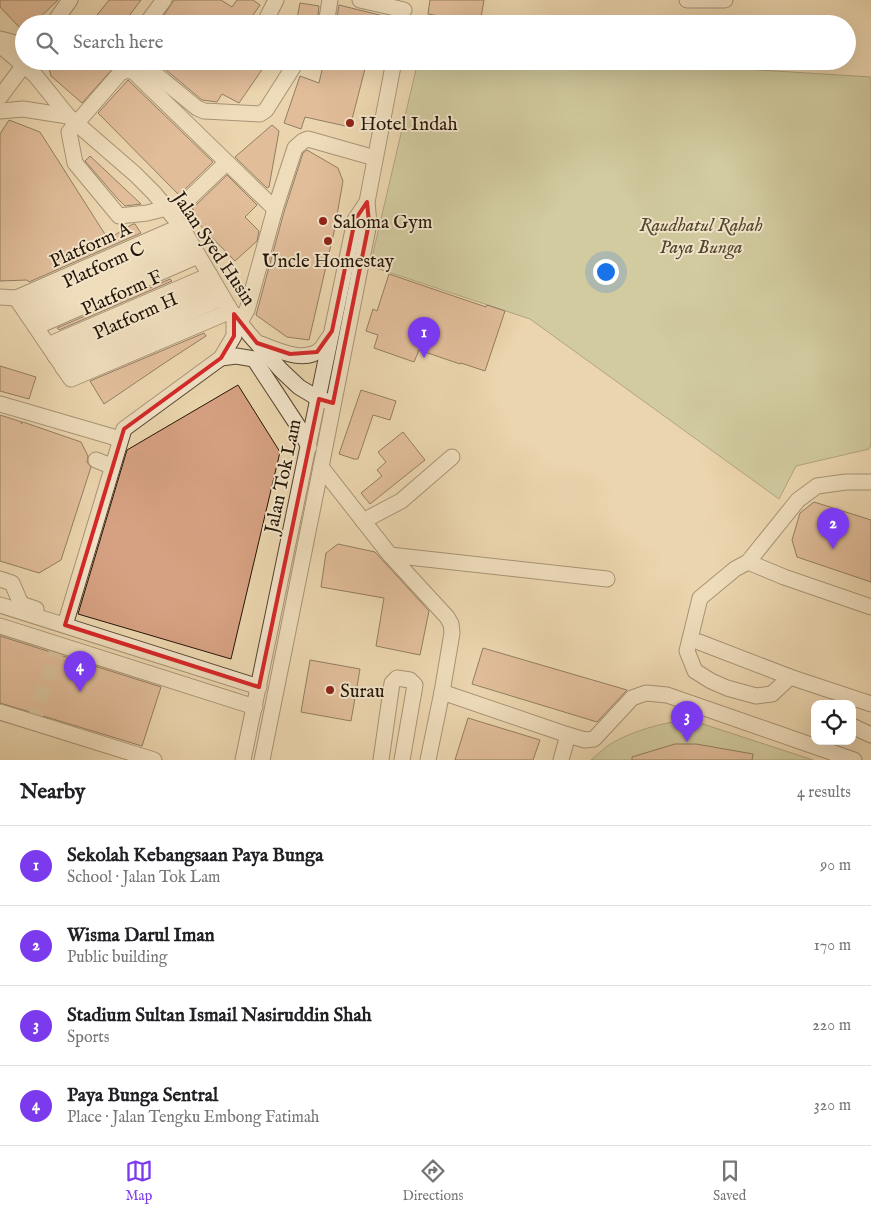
<!DOCTYPE html>
<html lang="en">
<head>
<meta charset="utf-8">
<style>
	body { margin:0; font-family:"IM FELL English",serif; background:#f6f6f6; color:#202124 }
	.controls { position:absolute; right:15px; bottom:15px; display:grid; overflow:hidden; border-radius:10px; box-shadow:0 5px 20px #0002 }
	.controls button { width:45px; height:45px; display:grid; place-items:center; padding:0; border:0; border-bottom:1px solid #e0e0e0; background:#fff; color:#202124; font:25px sans-serif }
	.you { position:absolute; left:605px; top:271px; width:18px; height:18px; margin:-12px; border:4px solid #fff; border-radius:50%; background:#1a73e8; box-shadow:0 0 0 8px #1a73e833 }
	.badge { display:grid; place-items:center; width:32px; height:32px; border-radius:50%; background:#7c3aed; color:#fff; font-size:16px; font-weight:700 }
	.pin { position:absolute; translate:-50% -41px; filter:drop-shadow(0 1px 2px #0008) }
	.pin::after { content:''; position:absolute; top:26px; width:18px; height:15px; background:inherit; clip-path:polygon(0 0,100% 0,50% 100%) }
	.list { margin:0; padding:0; list-style:none }
	h2 { display:flex; justify-content:space-between; align-items:center; height:65px; margin:0; padding:0 20px; font-size:21px }
	h2 small { font-size:16px; font-weight:400; color:#757577 }
	.list li { display:grid; grid-template-columns:32px 1fr auto; gap:15px; align-items:center; box-sizing:border-box; height:80px; padding:0 20px; border-top:1px solid #e0e0e0 }
	.list b { display:block; font-size:19px; white-space:nowrap }
	.list p { margin:0; font-size:16px; white-space:nowrap; color:#757577 }
	.list em { font-size:16px; font-style:normal; color:#757577 }
	.icon { flex:none; width:28px; height:28px; fill:none; stroke:currentColor; stroke-width:2; stroke-linecap:round; stroke-linejoin:round }
	.map { position:relative; flex:none; width:871px; height:760px; overflow:hidden }
	.search { position:absolute; background:#fff; box-shadow:0 5px 20px #0002; left:15px; right:15px; top:15px; height:55px; display:flex; align-items:center; gap:12px; box-sizing:border-box; padding:0 18px; border-radius:28px; color:#757577; font-size:19px }
	.sheet { height:385px; background:#fff }
	nav { display:flex; justify-content:space-around; align-items:center; box-sizing:border-box; height:70px; border-top:1px solid #e0e0e0; background:#fff; font-size:14px; color:#757577 }
	nav a { display:grid; justify-items:center; gap:2px }
	nav .on { color:#7c3aed }
	.map>svg:first-child { display:block }
</style>
</head>
<body>
<div class="map">
<svg width="871" height="760" viewBox="0 0 871 760">
	<rect width="100%" height="100%" fill="#ebd6ae"/>
	<filter id="stains"><feTurbulence type="fractalNoise" baseFrequency=".004" numOctaves="4"/><feColorMatrix values="0 0 0 0 .2 0 0 0 0 .09 0 0 0 0 .02 0 0 0 .5 -.17"/></filter>
	<radialGradient id="worn" r=".72"><stop offset=".6" stop-color="#630" stop-opacity="0"/><stop offset="1" stop-color="#630" stop-opacity=".3"/></radialGradient>
	<!-- green -->
	<g fill="#b3bf8e" stroke="#6c6a4a">
		<polygon points="418,61 615,61 871,77 871,444 869,449 796,466 779,499 530,319 370,266"/>
		<path d="M673 722 703 724 813 760H591C596 756 601 751 606 747 622 735 654 725 673 722Z"/>
	</g>
	<!-- building -->
	<g fill="#d6a182" stroke="#251506">
		<polygon points="0,0 58,0 33,24 24,24 24,32 0,7"/>
		<polygon points="109,0 141,0 123,24 90,24"/>
		<polygon points="174,0 221,0 232,7 237,0 253,0 260,5 247,24 158,24"/>
		<polygon points="430,0 484,0 480,23 428,14"/>
		<polygon points="300,3 319,6 317,24 296,24"/>
		<polygon points="339,5 396,19 396,24 336,24"/>
		<polygon points="47,61 114,61 117,64 82,103 51,76"/>
		<polygon points="159,61 268,61 239,103 222,94 217,102 202,100 159,64"/>
		<polygon points="324,61 367,61 350,127 305,117 301,129 284,123 300,76 319,83"/>
		<polygon points="128,80 213,162 179,195 98,113"/>
		<polygon points="9,120 40,132 108,239 133,224 135,224 141,233 29,282 27,280 0,281 0,134"/>
		<polygon points="272,125 279,131 269,187 267,188 235,157"/>
		<polygon points="307,150 338,168 343,181 334,232 309,340 287,337 256,315 284,212 303,153"/>
		<polygon points="90,156 141,204 125,206 117,198 85,161"/>
		<polygon points="227,175 257,205 245,217 259,231 257,241 235,261 189,214 194,210 192,209"/>
		<polygon points="389,274 486,307 487,305 505,311 485,371 461,363 460,364 419,350 414,362 374,348 378,335 366,331 373,309 377,311"/>
		<polygon points="170,279 172,281 59,330 57,328"/>
		<polygon points="204,333 206,336 166,362 104,404 90,381"/>
		<polygon points="0,366 36,377 29,399 0,391"/>
		<polygon points="238,385 280,452 231,659 78,614 127,450"/>
		<polygon points="361,390 396,401 390,420 373,415 358,459 354,459 339,454"/>
		<polygon points="0,415 22,422 21,424 23,422 81,442 88,456 87,462 91,467 61,560 39,573 0,561"/>
		<polygon points="403,432 425,460 370,504 361,493 382,476 377,470 386,462 378,452"/>
		<polygon points="814,502 871,520 871,582 797,557 792,540 800,513"/>
		<polygon points="338,544 375,552 429,611 420,655 376,646 384,598 321,587 326,553"/>
		<polygon points="0,636 161,687 142,746 0,703"/>
		<polygon points="483,648 627,690 597,722 472,684"/>
		<polygon points="310,660 360,669 351,721 301,712"/>
		<polygon points="468,718 540,740 533,760 455,760"/>
		<polygon points="675,744 696,744 753,754 752,760 632,760 632,757"/>
	</g>
	<g fill="none" stroke-linecap="round" stroke-linejoin="round">
		<!-- minor-tunnel -->
		<polyline stroke="#c3af8c" stroke-width="15" stroke-dasharray="15 8" stroke-linecap="butt" points="33,723 59,644"/>
		<defs>
			<g id="minor">
				<polyline points="360,0 404,10"/>
				<polyline points="687,0 725,0"/>
				<polyline points="53,24 70,0"/>
				<polyline points="146,24 164,0"/>
				<polyline points="264,24 276,0"/>
				<polyline points="326,24 330,0"/>
				<polyline points="0,39 16,43 24,42"/>
				<polyline points="0,45 35,75 68,116 135,174 154,193 181,226 231,311 249,334 281,370 299,387 319,399 327,401"/>
				<polyline points="150,61 147,67 197,108 204,111 260,114 266,110 297,61"/>
				<polyline points="0,97 27,61"/>
				<polyline points="0,111 23,109 68,116"/>
				<polyline points="167,208 147,213 119,216 75,163 69,132 120,73 127,70 134,72 275,209"/>
				<polyline points="172,215 226,163"/>
				<polyline points="0,297 16,298 181,226"/>
				<polyline points="16,298 71,379 231,311"/>
				<polyline points="24,309 187,237"/>
				<polyline points="30,318 193,247"/>
				<polyline points="240,322 247,310 275,209 295,148 303,141 308,139 375,158"/>
				<polyline points="36,327 198,256"/>
				<path d="M261 344C277 350 305 364 321 349 324 345 327 340 330 336"/>
				<polyline points="48,345 210,275"/>
				<polyline points="55,356 216,286"/>
				<polyline points="221,358 236,356 254,359 298,426 309,447"/>
				<polyline points="63,368 223,298"/>
				<polyline points="0,404 120,439"/>
				<polyline points="96,460 111,466"/>
				<polyline points="321,467 390,555 447,617 451,624 452,633 442,692"/>
				<polyline points="363,521 401,501 452,457"/>
				<polyline points="390,555 607,579"/>
				<polyline points="748,562 784,577 871,607"/>
				<polyline points="0,579 12,583 21,604 36,609"/>
				<polyline points="0,605 259,687"/>
				<polyline points="65,625 124,429 221,358 234,336 234,314"/>
				<polyline points="0,626 255,707"/>
				<polyline points="699,642 790,677 871,704"/>
				<polyline points="790,677 772,694 756,696 727,688 711,681 695,671 687,651 700,598 735,569 748,562 798,500 817,486 846,482 871,482"/>
				<polyline points="0,712 154,760"/>
				<polyline points="852,726 871,735"/>
				<polyline points="568,735 585,740 594,739 632,698 646,693 667,695 854,760"/>
				<polyline points="243,760 355,220 367,202"/>
				<polyline points="262,760 321,467 369,223 367,202 394,61"/>
				<polyline points="381,760 392,683 397,678 410,680 415,685 402,760"/>
				<polyline points="428,760 442,692 568,735 561,760"/>
			</g>
		</defs>
		<!-- minor casing -->
		<use href="#minor" stroke="#564530" stroke-width="17"/>
		<!-- minor -->
		<use href="#minor" stroke="#f2e4ca" stroke-width="15"/>
	</g>
	<!-- marked area -->
	<path d="M0 0H871V760H0ZM367 202 369 223 333 403 319 399 259 687 65 625 124 429 221 358 234 336V314L257 343 290 354 317 352 332 331 355 220Z" fill="#ebd6ae" fill-opacity=".55" fill-rule="evenodd"/>
	<path fill="none" stroke="#d62828" stroke-width="4" stroke-linejoin="round" d="M367 202 369 223 333 403 319 399 259 687 65 625 124 429 221 358 234 336V314L257 343 290 354 317 352 332 331 355 220Z"/>
	<!-- markers -->
	<g fill="#8f2418" stroke="#f2e4ca" stroke-width="2">
		<circle cx="350" cy="123" r="5"/>
		<circle cx="323" cy="221" r="5"/>
		<circle cx="328" cy="241" r="5"/>
		<circle cx="330" cy="690" r="5"/>
	</g>
	<g text-anchor="middle" stroke-width="4" stroke-linejoin="round" paint-order="stroke">
		<!-- poi labels -->
		<g font-size="19" fill="#251506" stroke="#f2e4ca" text-anchor="start">
			<text x="360" y="130">Hotel Indah</text>
			<text x="333" y="228">Saloma Gym</text>
			<text x="328" y="267" text-anchor="middle">Uncle Homestay</text>
			<text x="340" y="697">Surau</text>
		</g>
		<!-- park labels -->
		<g font-size="19" font-style="italic" fill="#50482f" stroke="#f2e4ca">
			<text x="701" y="231">Raudhatul Rahah<tspan x="701" dy="22">Paya Bunga</tspan></text>
		</g>
		<!-- street labels -->
		<g font-size="19" fill="#251506" stroke="#f2e4ca">
			<text transform="translate(90 244) rotate(-24)" y="7">Platform A</text>
			<text transform="translate(215 248) rotate(56)" y="7">Jalan Syed Husin</text>
			<text transform="translate(103 264) rotate(-24)" y="7">Platform C</text>
			<text transform="translate(121 292) rotate(-24)" y="7">Platform F</text>
			<text transform="translate(135 315) rotate(-24)" y="7">Platform H</text>
			<text transform="translate(282 476) rotate(-78)" y="7">Jalan Tok Lam</text>
		</g>
	</g>
	<rect width="100%" height="100%" filter="url(#stains)"/>
	<rect width="100%" height="100%" fill="url(#worn)"/>
</svg>
<div class="controls">
<button><svg class="icon" aria-label="locate" viewBox="0 0 24 24"><circle cx="12" cy="12" r="6"/><path d="M12 2v4M12 18v4M2 12h4M18 12h4"/></svg></button>
</div>
<div class="you"></div>
<div class="pin badge" style="left:424px;top:358px">1</div>
<div class="pin badge" style="left:833px;top:549px">2</div>
<div class="pin badge" style="left:687px;top:742px">3</div>
<div class="pin badge" style="left:80px;top:692px">4</div>
<div class="search"><svg class="icon" aria-label="search" viewBox="0 0 24 24"><circle cx="10" cy="10" r="6"/><path d="M15 15l6 6"/></svg>Search here</div>
</div>
<section class="sheet">
<h2>Nearby<small>4 results</small></h2>
<ul class="list">
<li><span class="badge">1</span><div><b>Sekolah Kebangsaan Paya Bunga</b><p>School · Jalan Tok Lam</p></div><em>90 m</em></li>
<li><span class="badge">2</span><div><b>Wisma Darul Iman</b><p>Public building</p></div><em>170 m</em></li>
<li><span class="badge">3</span><div><b>Stadium Sultan Ismail Nasiruddin Shah</b><p>Sports</p></div><em>220 m</em></li>
<li><span class="badge">4</span><div><b>Paya Bunga Sentral</b><p>Place · Jalan Tengku Embong Fatimah</p></div><em>320 m</em></li>
</ul>
</section>
<nav>
<a class="on"><svg class="icon" aria-label="map" viewBox="0 0 24 24"><path d="M3 6l6-2 6 2 6-2v14l-6 2-6-2-6 2zM9 4v14M15 6v14"/></svg>Map</a>
<a><svg class="icon" aria-label="directions" viewBox="0 0 24 24"><path d="M12 3l9 9-9 9-9-9zM9 14v-3h6M13 9l2 2-2 2"/></svg>Directions</a>
<a><svg class="icon" aria-label="saved" viewBox="0 0 24 24"><path d="M7 4h10v16l-5-4-5 4z"/></svg>Saved</a>
</nav>
</body>
</html>
